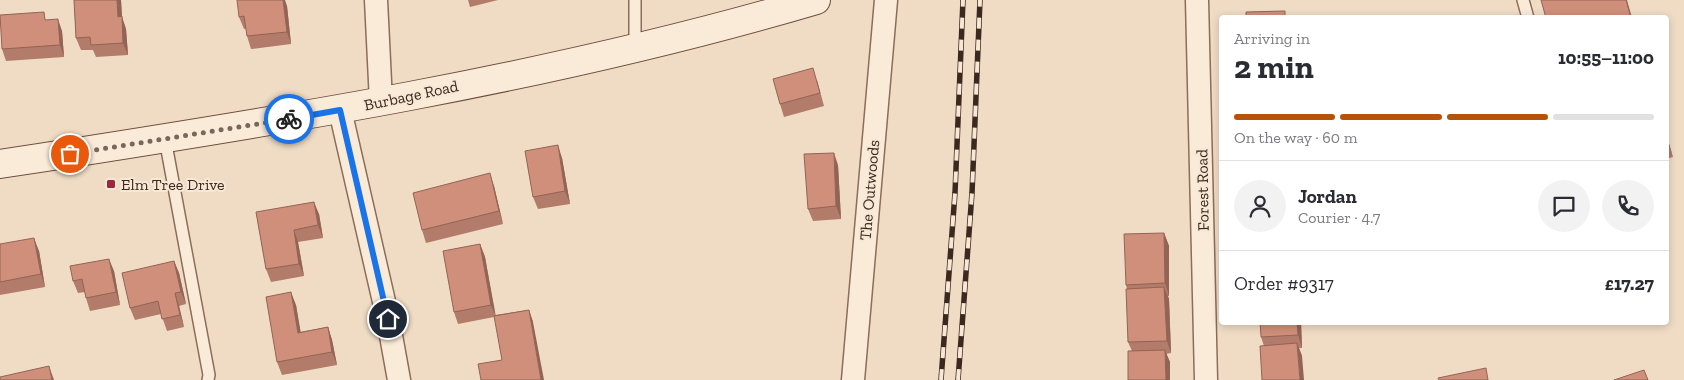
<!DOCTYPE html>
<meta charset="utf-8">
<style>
body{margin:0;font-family:"Zilla Slab",serif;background:#f2f2f3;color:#2b2b33;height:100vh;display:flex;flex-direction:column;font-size:19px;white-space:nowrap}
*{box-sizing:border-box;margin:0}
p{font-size:16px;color:#7c7c81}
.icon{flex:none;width:28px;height:28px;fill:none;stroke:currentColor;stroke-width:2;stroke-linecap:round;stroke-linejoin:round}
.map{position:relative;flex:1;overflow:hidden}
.sheet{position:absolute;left:1219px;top:15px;width:450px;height:310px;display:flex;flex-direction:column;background:#fff;border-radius:5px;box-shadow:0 2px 8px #0003}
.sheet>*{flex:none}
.pin{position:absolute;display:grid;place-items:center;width:42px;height:42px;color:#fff;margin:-21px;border:2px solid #fff;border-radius:50%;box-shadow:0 1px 5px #0007}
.courier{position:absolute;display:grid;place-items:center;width:50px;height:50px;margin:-25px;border:4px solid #1a73e8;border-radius:50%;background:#fff;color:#222;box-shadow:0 1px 6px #0007}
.overview em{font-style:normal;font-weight:700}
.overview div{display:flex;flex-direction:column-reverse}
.overview{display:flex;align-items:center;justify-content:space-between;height:85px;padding:0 15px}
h1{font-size:32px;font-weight:700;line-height:38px}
.bar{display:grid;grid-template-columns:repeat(4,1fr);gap:8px 5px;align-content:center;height:60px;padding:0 15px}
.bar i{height:6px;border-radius:4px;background:#e1e1e2}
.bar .selected{background:#b45309}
.bar p{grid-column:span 4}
.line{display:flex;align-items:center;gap:12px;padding:0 15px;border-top:1px solid #e1e1e2}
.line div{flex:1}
.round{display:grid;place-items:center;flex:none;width:52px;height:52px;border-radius:26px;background:#f2f2f3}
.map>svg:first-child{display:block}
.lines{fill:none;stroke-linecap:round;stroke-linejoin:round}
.service-casing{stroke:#8c6c5a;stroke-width:14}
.minor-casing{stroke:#8c6c5a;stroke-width:25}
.secondary-casing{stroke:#6e4e3d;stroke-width:30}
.service{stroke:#faebd9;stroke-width:11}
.minor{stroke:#faebd9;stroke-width:22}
.secondary{stroke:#faebd9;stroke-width:28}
.rail-casing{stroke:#3c281f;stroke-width:5.5}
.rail{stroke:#f7e8d5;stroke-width:4;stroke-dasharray:11;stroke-linecap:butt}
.wall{fill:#b37b69}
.shaded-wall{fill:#926455}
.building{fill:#d08f7a;stroke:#926455}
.done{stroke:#7b6759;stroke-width:5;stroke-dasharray:0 9}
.route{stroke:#1a73e8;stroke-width:6}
.poi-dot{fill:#9e273c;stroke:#f7e8d5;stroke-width:2}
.labels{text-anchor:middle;stroke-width:4;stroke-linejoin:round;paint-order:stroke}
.street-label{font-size:16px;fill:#3c281f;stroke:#f7e8d5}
.poi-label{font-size:16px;fill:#3c281f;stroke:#f7e8d5;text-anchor:start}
</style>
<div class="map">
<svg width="1684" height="380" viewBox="0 0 1684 380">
<rect width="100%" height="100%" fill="#f0dcc5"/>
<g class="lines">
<g class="service-casing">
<g id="service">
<polyline points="1523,0 1528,18"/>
<polyline points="635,48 635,0"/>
<polyline points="165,139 209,375 208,380"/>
</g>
</g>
<g class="minor-casing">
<g id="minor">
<polyline points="376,0 381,102"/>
<polyline points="1197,0 1206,380"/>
<polyline points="340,110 388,319 399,380"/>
<polyline points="853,380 886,0"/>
</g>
</g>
<g class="secondary-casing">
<path id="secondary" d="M 0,164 C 274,122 549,79 816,0"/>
</g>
<use href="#service" class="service"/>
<use href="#minor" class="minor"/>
<use href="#secondary" class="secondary"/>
<g class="rail-casing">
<g id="rail">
<polyline points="941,380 955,193 963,0"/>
<polyline points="958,380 972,193 980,0"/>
</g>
</g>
<use href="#rail" class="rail"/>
</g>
<g class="wall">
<polygon points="74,0 121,0 122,17 126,29 128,55 96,57 93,50 81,50 76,38"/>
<polygon points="468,0 498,0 470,7"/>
<polygon points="287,6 291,44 251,49 247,36 246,29 244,29 239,17"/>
<polygon points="47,20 62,31 64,57 6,61 2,49"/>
<polygon points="817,80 824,106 784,117 780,104"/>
<polygon points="1666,134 1673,157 1666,159"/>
<polygon points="562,158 570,204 538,209 533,197"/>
<polygon points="838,165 841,219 813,221 808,209"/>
<polygon points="494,186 503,224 426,243 422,230"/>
<polygon points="256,212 319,214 323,238 298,242 304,276 271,282 266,269"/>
<polygon points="1164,233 1169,246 1169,296 1168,296 1169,299 1171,353 1166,354 1170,362 1170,380 1128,380 1132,351 1128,342 1127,289 1126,285"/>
<polygon points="0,244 39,251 45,287 0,295"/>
<polygon points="480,244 485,257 495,315 529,310 533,322 494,317 458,324 454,312"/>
<polygon points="174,261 179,273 186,304 179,306 184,327 167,331 161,314 135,320 130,308"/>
<polygon points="114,271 120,305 90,311 86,298 85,292 78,293 73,281"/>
<polygon points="296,305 300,332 328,327 332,340 337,365 282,375 277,362"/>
<polygon points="1301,322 1302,348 1299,348 1302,356 1264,346 1261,337"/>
</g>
<g class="shaded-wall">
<polygon points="117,0 121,0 122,17 126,29 128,55 123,43 118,17"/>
<polygon points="283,0 285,0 287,6 291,44 287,32"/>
<polygon points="1626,0 1627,0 1632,18 1631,18"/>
<polygon points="58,19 62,31 64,57 60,45"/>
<polygon points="1666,134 1673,157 1666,138"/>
<polygon points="558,145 562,158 570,204 565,191"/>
<polygon points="834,153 838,165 841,219 836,206"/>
<polygon points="490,173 494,186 503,224 499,211"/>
<polygon points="314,202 319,214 323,238 318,225"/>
<polygon points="294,230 298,242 304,276 299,264"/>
<polygon points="1164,233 1169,246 1169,296 1165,283"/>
<polygon points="34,238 39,251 45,287 41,274"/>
<polygon points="480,244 485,257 496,317 491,305"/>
<polygon points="109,259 114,271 120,305 116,292"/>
<polygon points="174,261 179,273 186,304 181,292"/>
<polygon points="1164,287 1169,299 1171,353 1167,341"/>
<polygon points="291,292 296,305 303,345 298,333"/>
<polygon points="175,293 179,306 184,327 180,315"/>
<polygon points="529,310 533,322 544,380 541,380"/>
<polygon points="1297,322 1301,322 1302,348 1298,335"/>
<polygon points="328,327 332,340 337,365 332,352"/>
<polygon points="1297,343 1302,356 1304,380 1300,380"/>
<polygon points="1165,350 1170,362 1170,380 1166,380"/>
<polygon points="49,366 54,380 52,380"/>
</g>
<g class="building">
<polygon points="74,0 117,0 118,17 122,16 123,43 91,45 90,37 76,38"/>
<polygon points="237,0 283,0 287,32 247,36 244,16 239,17"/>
<polygon points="1541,0 1626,0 1631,18 1546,18"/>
<polygon points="1285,11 1285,18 1246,18 1246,12"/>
<polygon points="44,12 45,20 58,19 60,45 2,49 0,15"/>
<polygon points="813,68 820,93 780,104 773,79"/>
<polygon points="558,145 565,191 533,197 525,151"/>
<polygon points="834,153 836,206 808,209 804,154"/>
<polygon points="490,173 499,211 422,230 413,193"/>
<polygon points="314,202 318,225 294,230 299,264 266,269 256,212"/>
<polygon points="1164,233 1165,283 1126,285 1124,234"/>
<polygon points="34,238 41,274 0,282 0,244"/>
<polygon points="480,244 491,305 454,312 443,251"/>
<polygon points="109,259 116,292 86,298 82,279 73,281 70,266"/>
<polygon points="174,261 181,292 175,293 180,315 162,319 158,301 130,308 122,273"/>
<polygon points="1164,287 1167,341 1128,342 1126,289"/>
<polygon points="291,292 298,333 328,327 332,352 277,362 266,297"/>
<polygon points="529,310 541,380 481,380 478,364 502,360 494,316"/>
<polygon points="1260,322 1297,322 1298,335 1261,337"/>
<polygon points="1297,343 1300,380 1262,380 1260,346"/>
<polygon points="1165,350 1166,380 1128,380 1128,351"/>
<polygon points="49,366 52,380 0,380 0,377"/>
<polygon points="1486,368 1488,380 1439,380 1438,378"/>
<polygon points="1644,370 1648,380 1614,380"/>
</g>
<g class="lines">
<polyline class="done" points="70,154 289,119"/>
<polyline class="route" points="289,119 340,110 388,319"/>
</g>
<rect class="poi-dot" x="106" y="179" width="10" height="10" rx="2.5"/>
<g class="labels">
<g class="street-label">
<text transform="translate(411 95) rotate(-12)" y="6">Burbage Road</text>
<text transform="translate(869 190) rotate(-85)" y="6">The Outwoods</text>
<text transform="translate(1202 190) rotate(-91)" y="6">Forest Road</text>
</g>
<g class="poi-label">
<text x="121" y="190">Elm Tree Drive</text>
</g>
</g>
</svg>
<div class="pin" style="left:70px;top:154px;background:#ea580c"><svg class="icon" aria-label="bag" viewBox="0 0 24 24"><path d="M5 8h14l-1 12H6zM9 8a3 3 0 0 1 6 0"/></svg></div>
<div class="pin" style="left:388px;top:319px;background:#1f2937"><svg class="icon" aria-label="home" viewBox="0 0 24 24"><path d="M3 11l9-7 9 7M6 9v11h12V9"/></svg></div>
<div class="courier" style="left:289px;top:119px"><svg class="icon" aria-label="bike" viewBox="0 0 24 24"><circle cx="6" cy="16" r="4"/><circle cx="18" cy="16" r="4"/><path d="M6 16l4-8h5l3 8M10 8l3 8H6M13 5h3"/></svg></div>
<section class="sheet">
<div class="overview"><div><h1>2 min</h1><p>Arriving in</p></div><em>10:55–11:00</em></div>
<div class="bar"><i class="selected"></i><i class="selected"></i><i class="selected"></i><i></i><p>On the way · 60 m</p></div>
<div class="line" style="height:90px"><a class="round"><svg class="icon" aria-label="person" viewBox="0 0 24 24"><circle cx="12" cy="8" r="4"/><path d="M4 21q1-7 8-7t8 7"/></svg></a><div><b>Jordan</b><p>Courier · 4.7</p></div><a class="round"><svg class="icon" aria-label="chat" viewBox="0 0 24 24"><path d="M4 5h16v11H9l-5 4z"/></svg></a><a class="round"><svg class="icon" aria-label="phone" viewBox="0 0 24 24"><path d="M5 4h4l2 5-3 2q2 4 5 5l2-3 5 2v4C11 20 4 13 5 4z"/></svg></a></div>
<div class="line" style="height:65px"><div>Order #9317</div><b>£17.27</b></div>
</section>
</div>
